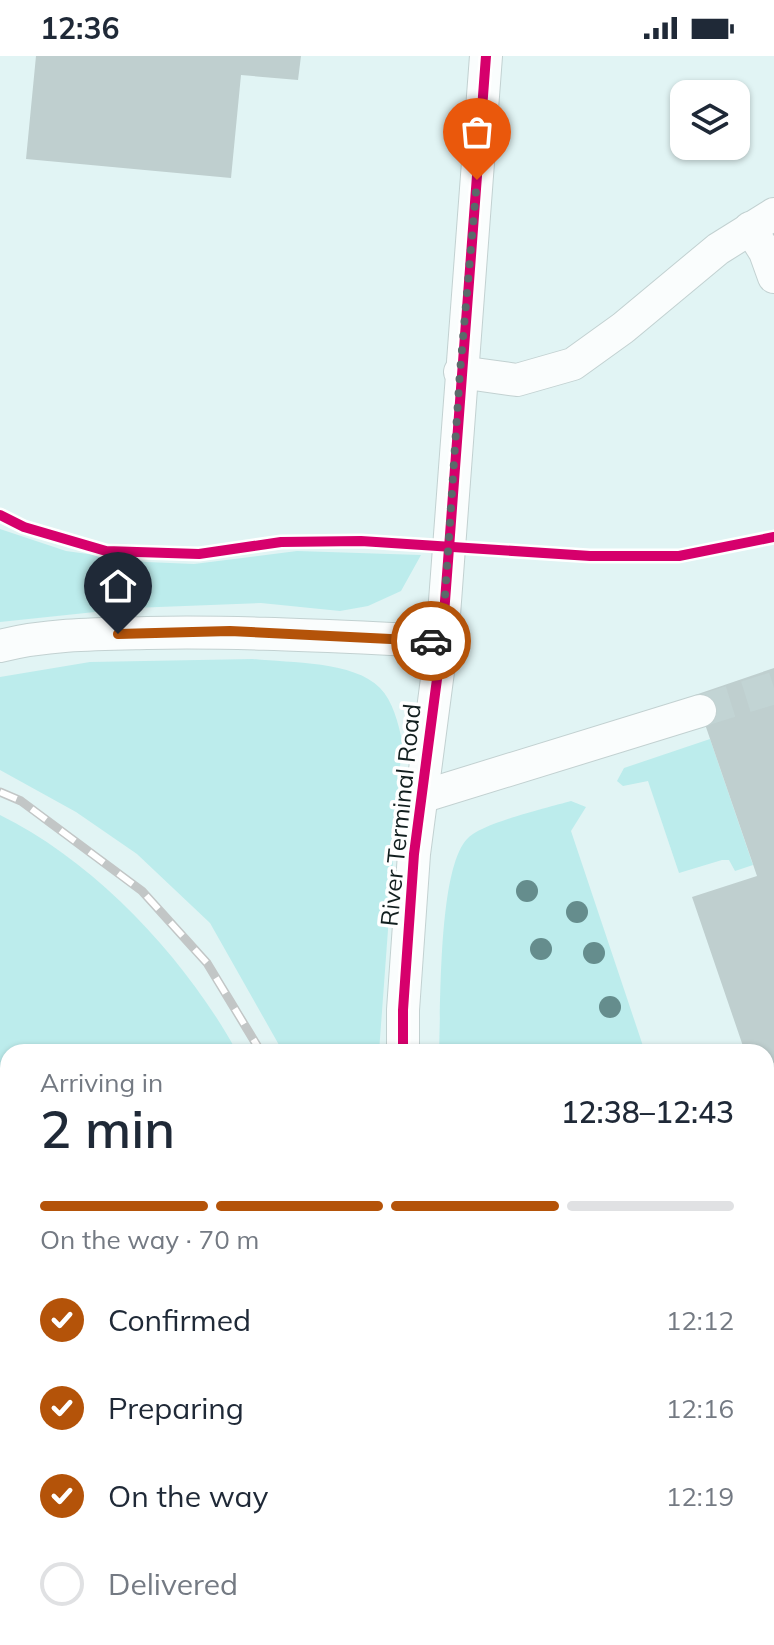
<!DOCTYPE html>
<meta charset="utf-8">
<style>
body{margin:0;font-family:Mulish,sans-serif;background:#f6f6f7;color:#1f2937;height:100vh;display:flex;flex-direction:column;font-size:30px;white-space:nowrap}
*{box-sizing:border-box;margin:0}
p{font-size:26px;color:#747a83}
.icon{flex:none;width:44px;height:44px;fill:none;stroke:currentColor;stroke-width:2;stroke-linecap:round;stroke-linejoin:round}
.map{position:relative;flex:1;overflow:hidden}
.panel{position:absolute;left:0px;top:988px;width:774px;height:602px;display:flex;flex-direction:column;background:#fff;border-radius:24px 24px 0 0;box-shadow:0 2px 6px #0004}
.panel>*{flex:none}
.fabs{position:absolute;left:670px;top:24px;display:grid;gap:16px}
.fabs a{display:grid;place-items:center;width:80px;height:80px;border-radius:16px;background:#fff;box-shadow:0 2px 6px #0004;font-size:40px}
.pin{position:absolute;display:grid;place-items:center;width:68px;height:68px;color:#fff;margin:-82px -34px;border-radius:50% 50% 50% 0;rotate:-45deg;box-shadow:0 0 8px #0007}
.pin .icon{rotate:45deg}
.courier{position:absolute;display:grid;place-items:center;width:80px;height:80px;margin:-40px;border:6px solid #b45309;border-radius:50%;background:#fff;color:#222;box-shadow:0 2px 10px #0007}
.overview em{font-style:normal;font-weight:600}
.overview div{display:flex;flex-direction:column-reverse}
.overview{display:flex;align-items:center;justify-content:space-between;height:136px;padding:0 40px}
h1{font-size:52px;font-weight:600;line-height:60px}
.bar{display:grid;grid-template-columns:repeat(4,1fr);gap:12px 8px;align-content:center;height:96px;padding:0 40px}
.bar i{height:10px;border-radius:6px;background:#e0e1e3}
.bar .selected{background:#b45309}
.bar p{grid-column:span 4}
ol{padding:0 40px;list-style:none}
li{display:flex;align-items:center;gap:24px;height:88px}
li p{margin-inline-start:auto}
li .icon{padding:8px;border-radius:50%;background:#b45309;color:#fff;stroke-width:4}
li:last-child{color:#747a83}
li i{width:44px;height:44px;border:4px solid #e0e1e3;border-radius:50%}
.status{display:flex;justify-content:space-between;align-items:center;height:56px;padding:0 40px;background:#fff;direction:ltr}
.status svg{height:22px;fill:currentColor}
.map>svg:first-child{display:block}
.green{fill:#bcecec}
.building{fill:#bfcfcf}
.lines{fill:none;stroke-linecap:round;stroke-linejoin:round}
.minor-tunnel{stroke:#c2d4d4;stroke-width:32;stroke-dasharray:32 16;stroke-linecap:butt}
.minor-casing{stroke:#c2d1d1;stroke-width:34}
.minor{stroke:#fafdfd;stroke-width:32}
.rail-casing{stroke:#c2c6c6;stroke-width:9}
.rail{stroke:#fff;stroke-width:6;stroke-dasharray:18;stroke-linecap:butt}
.cycleway-casing{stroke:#fff;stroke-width:15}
.cycleway{stroke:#d6006c;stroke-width:10}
.tree{fill:#658d8d}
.done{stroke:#5a6a6a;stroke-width:8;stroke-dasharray:0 14.4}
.route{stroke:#b45309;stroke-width:10}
.labels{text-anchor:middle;stroke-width:7;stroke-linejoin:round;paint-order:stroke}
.street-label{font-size:24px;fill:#121f1f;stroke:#fff}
</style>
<div class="status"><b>12:36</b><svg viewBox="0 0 49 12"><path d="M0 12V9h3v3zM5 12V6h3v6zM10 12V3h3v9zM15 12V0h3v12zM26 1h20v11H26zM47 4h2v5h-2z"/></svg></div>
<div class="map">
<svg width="774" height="1589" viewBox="0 0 774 1589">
<rect width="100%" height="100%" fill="#e1f4f4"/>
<g class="green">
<polygon points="0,473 66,495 146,506 194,508 297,495 421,499 401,535 368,550 340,555 261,547 133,552 0,566"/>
<path d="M 253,603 C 289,607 354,605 380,632 C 393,645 398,667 402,684 L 379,996 L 283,996 L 210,867 L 137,798 L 76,756 L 0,714 L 0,621 L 90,606 Z"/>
<polygon points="710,683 753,809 735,815 729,804 722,804 679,817 648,725 623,730 617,725 624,712"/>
<path d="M 571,745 L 586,751 L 571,775 L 645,996 L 439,996 C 441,950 438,814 467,783 C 481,767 547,752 571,745 Z"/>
<path d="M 0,759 C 96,806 186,903 237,996 L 8,996 L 8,1582 L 299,1582 L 299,1589 L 0,1589 Z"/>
<polygon points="774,1140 774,1305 766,1308 766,1143"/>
<polygon points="774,1350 774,1589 655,1589 641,1582 766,1582 766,1353"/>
<polygon points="332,1582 452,1582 455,1589 333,1589"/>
</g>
<g class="building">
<polygon points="36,0 301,0 298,24 241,19 231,122 26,103"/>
<polygon points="774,612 774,1007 766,1010 766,996 745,996 692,841 757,820 695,639"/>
</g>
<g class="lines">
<polyline class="minor-tunnel" points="700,655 774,632"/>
<g class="minor-casing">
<g id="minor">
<polyline points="750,172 765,196 774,221"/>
<polyline points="460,316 517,324 573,308 623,272 718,193 774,158"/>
<path d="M 0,590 C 47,578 98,578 147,577 C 245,575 343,581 442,585"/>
<polyline points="421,741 700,655"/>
<polyline points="403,996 403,954 414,798 442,585 486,0"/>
<polyline points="766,1107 774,1104"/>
<polyline points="766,1338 774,1335"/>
<polyline points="563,1582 566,1589"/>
</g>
</g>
<use href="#minor" class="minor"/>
<g class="rail-casing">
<g id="rail">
<polyline points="0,736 21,745 142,835 207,907 261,996"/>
<polyline points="471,1582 473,1589"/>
<polyline points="611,1582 621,1589"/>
<polyline points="317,1589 317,1582"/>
</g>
</g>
<use href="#rail" class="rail"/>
<g class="cycleway-casing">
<g id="cycleway">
<polyline points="0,459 24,471 106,495 199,498 281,486 361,485 590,500 679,500 774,481"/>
<polyline points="403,996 403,954 414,798 442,585 486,0"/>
</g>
</g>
<use href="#cycleway" class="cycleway"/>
</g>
<g class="tree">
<circle cx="527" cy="835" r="11"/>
<circle cx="577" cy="856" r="11"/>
<circle cx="541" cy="893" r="11"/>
<circle cx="594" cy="897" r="11"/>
<circle cx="610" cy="951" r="11"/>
</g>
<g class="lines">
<polyline class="done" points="431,585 442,585 460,316 477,124"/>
<polyline class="route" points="118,578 230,575 431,585"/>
</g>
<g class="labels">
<g class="street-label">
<text transform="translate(401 759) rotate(-84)" y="8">River Terminal Road</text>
</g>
</g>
</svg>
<div class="fabs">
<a><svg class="icon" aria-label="layers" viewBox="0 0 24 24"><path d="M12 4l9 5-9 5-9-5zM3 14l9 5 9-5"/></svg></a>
</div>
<div class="pin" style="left:477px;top:124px;background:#ea580c"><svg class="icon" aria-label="bag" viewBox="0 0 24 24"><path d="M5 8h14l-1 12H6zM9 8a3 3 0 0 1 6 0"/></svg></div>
<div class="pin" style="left:118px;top:578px;background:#1f2937"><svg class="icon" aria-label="home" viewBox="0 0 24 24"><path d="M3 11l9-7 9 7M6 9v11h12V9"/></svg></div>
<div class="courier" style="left:431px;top:585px"><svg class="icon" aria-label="car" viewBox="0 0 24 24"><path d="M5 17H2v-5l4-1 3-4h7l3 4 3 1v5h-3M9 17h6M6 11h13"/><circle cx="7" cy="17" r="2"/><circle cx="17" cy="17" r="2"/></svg></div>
<section class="panel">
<div class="overview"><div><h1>2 min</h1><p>Arriving in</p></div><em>12:38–12:43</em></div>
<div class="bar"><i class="selected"></i><i class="selected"></i><i class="selected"></i><i></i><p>On the way · 70 m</p></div>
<ol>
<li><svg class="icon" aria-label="check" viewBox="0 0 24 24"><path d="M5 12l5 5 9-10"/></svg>Confirmed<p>12:12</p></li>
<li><svg class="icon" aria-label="check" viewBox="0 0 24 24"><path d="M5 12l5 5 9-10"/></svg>Preparing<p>12:16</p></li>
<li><svg class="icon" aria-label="check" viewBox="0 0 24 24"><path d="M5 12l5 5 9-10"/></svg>On the way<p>12:19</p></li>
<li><i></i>Delivered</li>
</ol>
</section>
</div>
